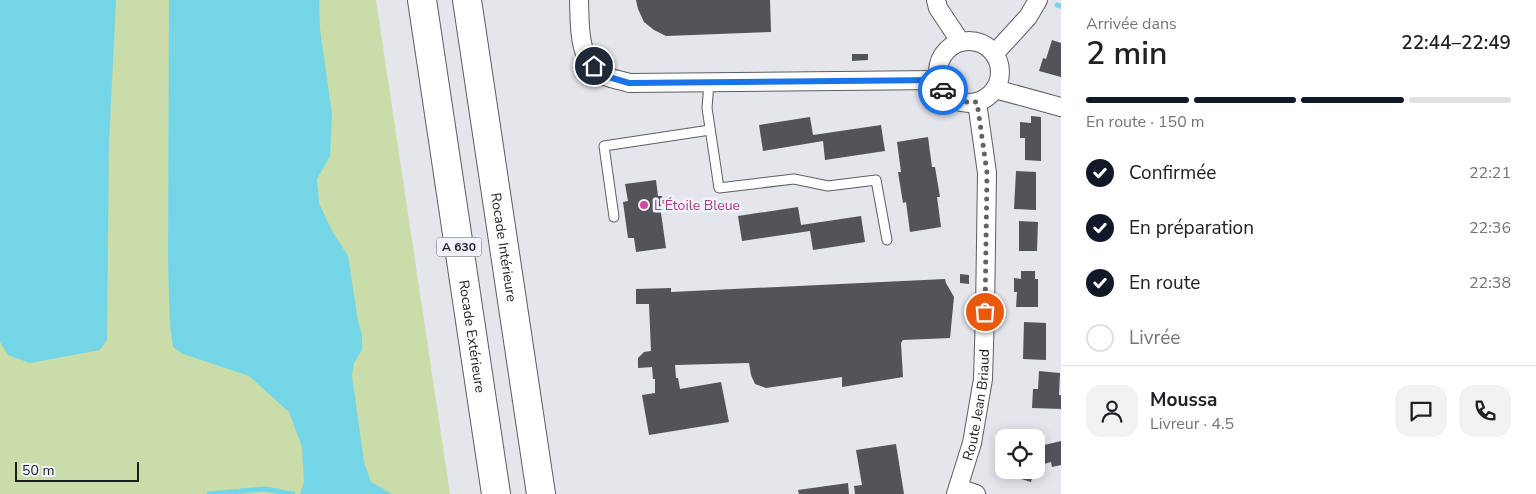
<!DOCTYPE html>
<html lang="fr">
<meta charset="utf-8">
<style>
body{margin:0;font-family:"Nunito Sans",sans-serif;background:#f2f2f2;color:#202124;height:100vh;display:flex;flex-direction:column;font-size:19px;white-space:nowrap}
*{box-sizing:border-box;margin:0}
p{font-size:16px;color:#757577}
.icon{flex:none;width:28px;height:28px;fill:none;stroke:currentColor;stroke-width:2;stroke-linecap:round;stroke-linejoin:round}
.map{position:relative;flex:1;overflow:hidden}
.side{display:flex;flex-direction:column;background:#fff;width:475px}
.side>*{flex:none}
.tools{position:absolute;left:995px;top:429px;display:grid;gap:10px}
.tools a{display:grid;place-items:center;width:50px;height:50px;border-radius:10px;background:#fff;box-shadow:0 2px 12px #0003;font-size:25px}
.scale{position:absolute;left:15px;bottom:12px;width:124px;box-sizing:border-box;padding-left:5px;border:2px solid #1c1d1f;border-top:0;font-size:14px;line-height:18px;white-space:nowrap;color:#1c1d1f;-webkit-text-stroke:4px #f1f3fa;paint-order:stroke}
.pin{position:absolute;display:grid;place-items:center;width:42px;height:42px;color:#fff;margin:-21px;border:2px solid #fff;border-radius:50%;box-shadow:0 1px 5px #0007}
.courier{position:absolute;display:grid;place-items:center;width:50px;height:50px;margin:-25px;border:4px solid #1a73e8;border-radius:50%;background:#fff;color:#222;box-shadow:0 1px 6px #0007}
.head em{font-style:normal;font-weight:600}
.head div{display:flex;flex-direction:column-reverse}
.head{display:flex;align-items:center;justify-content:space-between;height:85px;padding:0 25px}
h1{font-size:32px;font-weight:600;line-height:38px}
.bar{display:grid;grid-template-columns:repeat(4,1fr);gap:8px 5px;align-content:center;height:60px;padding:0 25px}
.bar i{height:6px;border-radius:4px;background:#e0e0e0}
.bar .selected{background:#111827}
.bar p{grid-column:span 4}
.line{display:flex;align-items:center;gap:12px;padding:0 25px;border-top:1px solid #e0e0e0}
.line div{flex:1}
.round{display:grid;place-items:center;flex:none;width:52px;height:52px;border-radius:15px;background:#f2f2f2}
ol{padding:0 25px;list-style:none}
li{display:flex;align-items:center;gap:15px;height:55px}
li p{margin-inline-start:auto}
li .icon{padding:5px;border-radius:50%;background:#111827;color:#fff;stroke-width:4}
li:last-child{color:#757577}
li i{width:28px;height:28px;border:2px solid #e0e0e0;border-radius:50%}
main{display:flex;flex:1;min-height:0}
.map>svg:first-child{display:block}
.green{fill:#cadca8}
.water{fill:#74d5e6}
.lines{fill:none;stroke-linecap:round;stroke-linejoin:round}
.stream{stroke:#74d5e6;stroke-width:5}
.building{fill:#535359}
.service-casing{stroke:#5c5e63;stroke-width:11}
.minor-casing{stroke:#5c5e63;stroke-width:20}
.motorway-casing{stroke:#5c5e63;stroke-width:30}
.service{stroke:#fff;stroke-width:9}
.minor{stroke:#fff;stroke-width:18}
.motorway{stroke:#fff;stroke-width:28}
.done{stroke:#626367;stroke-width:5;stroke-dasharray:0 9}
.route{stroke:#1a73e8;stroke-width:6}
.hotel-dot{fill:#d1479c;stroke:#f1f3fa;stroke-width:2}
.labels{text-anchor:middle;stroke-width:5;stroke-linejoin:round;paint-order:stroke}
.shield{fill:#f1f3fa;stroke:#5c5d61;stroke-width:1}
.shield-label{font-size:12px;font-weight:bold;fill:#1c1d1f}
.hotel-label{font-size:14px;fill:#b23c85;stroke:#f1f3fa;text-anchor:start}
.street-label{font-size:14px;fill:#1c1d1f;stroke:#f1f3fa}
</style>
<main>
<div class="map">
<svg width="1061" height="494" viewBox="0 0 1061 494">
<rect width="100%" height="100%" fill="#e4e6ec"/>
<polygon class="green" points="0,0 376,0 450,494 0,494"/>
<g class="water">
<polygon points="0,0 116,0 109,143 107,340 100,350 30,363 8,355 0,342"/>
<polygon points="169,0 319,0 320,29 332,114 330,156 317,179 319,203 332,231 348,256 358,321 362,335 362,350 354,363 352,376 364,462 371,482 392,494 300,494 304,482 302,447 289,412 249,376 183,354 173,347 170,326 168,261"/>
</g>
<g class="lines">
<g class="stream">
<polyline points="1057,5 1061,6"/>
<polyline points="209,494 265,489 293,494"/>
</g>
</g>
<g class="building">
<polygon points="636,0 770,0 771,32 666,36 654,30 644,22 638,9"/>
<polygon points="1052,40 1061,43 1061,77 1039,71 1043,58 1046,59"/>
<polygon points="852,54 868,54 868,60 852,61"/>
<polygon points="1031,116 1041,117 1041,161 1025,160 1025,138 1020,138 1020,122 1031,123"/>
<polygon points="810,117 813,135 881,125 885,151 825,160 823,141 763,151 759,125"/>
<polygon points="928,137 932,167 935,167 940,197 937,197 941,227 910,232 906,202 903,203 898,172 901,172 897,142"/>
<polygon points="1016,171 1036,172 1036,210 1014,209"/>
<polygon points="656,180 658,196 662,196 664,205 660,206 666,248 636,252 634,238 628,238 623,202 628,201 625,184"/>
<polygon points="798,207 801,225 861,216 865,242 813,250 810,231 742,241 738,216"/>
<polygon points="1019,221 1038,222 1037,251 1019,251"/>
<polygon points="1021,271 1035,271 1035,279 1038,279 1038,307 1016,307 1017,292 1014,292 1014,278 1021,279"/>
<polygon points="960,274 969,275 969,284 960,283"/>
<polygon points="945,279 946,283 954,297 950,338 903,340 901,343 903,377 842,387 842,377 766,388 755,384 751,375 749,363 675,365 676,378 678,378 680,389 721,382 729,422 649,435 642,395 655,393 655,379 653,379 652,367 638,368 638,358 644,352 651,351 649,304 636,304 636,289 671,288 671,292"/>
<polygon points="1024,322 1046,323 1046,360 1023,359"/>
<polygon points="1039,371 1060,373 1059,395 1061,395 1061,409 1032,408 1033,389 1038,389"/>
<polygon points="1061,441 1061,465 1052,467 1051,462 1036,466 1036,447"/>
<polygon points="896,444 904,494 855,494 854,486 862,485 856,450"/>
<polygon points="1001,455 1004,456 1004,470 1034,470 1031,482 997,472"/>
<polygon points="848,483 849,494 799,494 798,490"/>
</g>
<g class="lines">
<g class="service-casing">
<g id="service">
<polyline points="709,83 707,108 719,188 794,179 828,186 876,180 887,240"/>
<polyline points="614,217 604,146 710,130"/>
</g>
</g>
<g class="minor-casing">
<g id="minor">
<path d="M 579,0 C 580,25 577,60 603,75 C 610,79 621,80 629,83 L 938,80"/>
<polyline points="936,0 938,8 960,41"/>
<circle cx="969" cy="72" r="31"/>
<polyline points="995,53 1028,17 1038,0"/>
<polyline points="995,89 1061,107"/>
<polyline points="958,488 976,494"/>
<path id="s1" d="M 956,494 L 972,443 L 983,379 L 985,312 L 987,173 L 977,102"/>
</g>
</g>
<g class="motorway-casing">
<g id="motorway">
<path id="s2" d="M 422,0 L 496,494"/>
<path id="s3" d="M 467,0 L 541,494"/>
</g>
</g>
<use href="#service" class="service"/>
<use href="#minor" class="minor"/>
<use href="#motorway" class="motorway"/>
</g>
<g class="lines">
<path class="done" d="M 943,90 C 953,100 962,103 977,102 L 987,173 L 985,312"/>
<polyline class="route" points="594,66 602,75 629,83 938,80 943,90"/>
</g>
<circle class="hotel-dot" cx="644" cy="205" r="5"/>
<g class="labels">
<rect class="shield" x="436.5" y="237.5" width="45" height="19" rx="4"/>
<g class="shield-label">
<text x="459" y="251">A 630</text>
</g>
<g class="hotel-label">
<text x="654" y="210">L'Étoile Bleue</text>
</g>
<g class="street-label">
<text dy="5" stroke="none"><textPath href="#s3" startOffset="250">Rocade Intérieure</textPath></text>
<text dy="5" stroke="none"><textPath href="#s2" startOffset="340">Rocade Extérieure</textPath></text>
<text dy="5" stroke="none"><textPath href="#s1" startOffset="92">Route Jean Briaud</textPath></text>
</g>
</g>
</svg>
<div class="tools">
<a><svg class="icon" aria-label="locate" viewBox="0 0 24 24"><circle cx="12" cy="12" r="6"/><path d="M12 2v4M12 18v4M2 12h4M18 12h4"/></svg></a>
</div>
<div class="scale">50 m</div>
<div class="pin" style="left:985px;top:312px;background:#ea580c"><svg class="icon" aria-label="bag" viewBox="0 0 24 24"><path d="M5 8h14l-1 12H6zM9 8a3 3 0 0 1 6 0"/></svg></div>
<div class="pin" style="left:594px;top:66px;background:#1f2937"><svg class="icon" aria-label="home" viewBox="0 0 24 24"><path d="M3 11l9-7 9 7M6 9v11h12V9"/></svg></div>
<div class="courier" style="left:943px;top:90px"><svg class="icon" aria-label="car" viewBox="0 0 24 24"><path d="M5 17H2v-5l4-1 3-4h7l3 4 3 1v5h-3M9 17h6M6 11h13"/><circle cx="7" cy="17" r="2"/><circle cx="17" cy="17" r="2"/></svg></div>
</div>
<section class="side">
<div class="head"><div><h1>2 min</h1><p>Arrivée dans</p></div><em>22:44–22:49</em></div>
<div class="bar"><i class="selected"></i><i class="selected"></i><i class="selected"></i><i></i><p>En route · 150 m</p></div>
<ol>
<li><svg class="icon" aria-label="check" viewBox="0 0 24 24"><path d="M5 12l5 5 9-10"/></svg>Confirmée<p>22:21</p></li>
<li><svg class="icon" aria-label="check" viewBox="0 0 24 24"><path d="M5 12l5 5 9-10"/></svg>En préparation<p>22:36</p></li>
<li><svg class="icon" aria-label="check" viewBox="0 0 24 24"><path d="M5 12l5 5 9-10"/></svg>En route<p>22:38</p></li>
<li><i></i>Livrée</li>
</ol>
<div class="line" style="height:90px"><a class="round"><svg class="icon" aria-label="person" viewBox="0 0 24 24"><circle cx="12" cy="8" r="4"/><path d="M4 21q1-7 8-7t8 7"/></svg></a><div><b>Moussa</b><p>Livreur · 4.5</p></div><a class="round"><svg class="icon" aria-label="chat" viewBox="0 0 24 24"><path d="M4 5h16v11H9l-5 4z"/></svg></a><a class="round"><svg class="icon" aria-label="phone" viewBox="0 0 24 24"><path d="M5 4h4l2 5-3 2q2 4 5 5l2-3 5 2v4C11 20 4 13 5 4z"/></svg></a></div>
</section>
</main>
